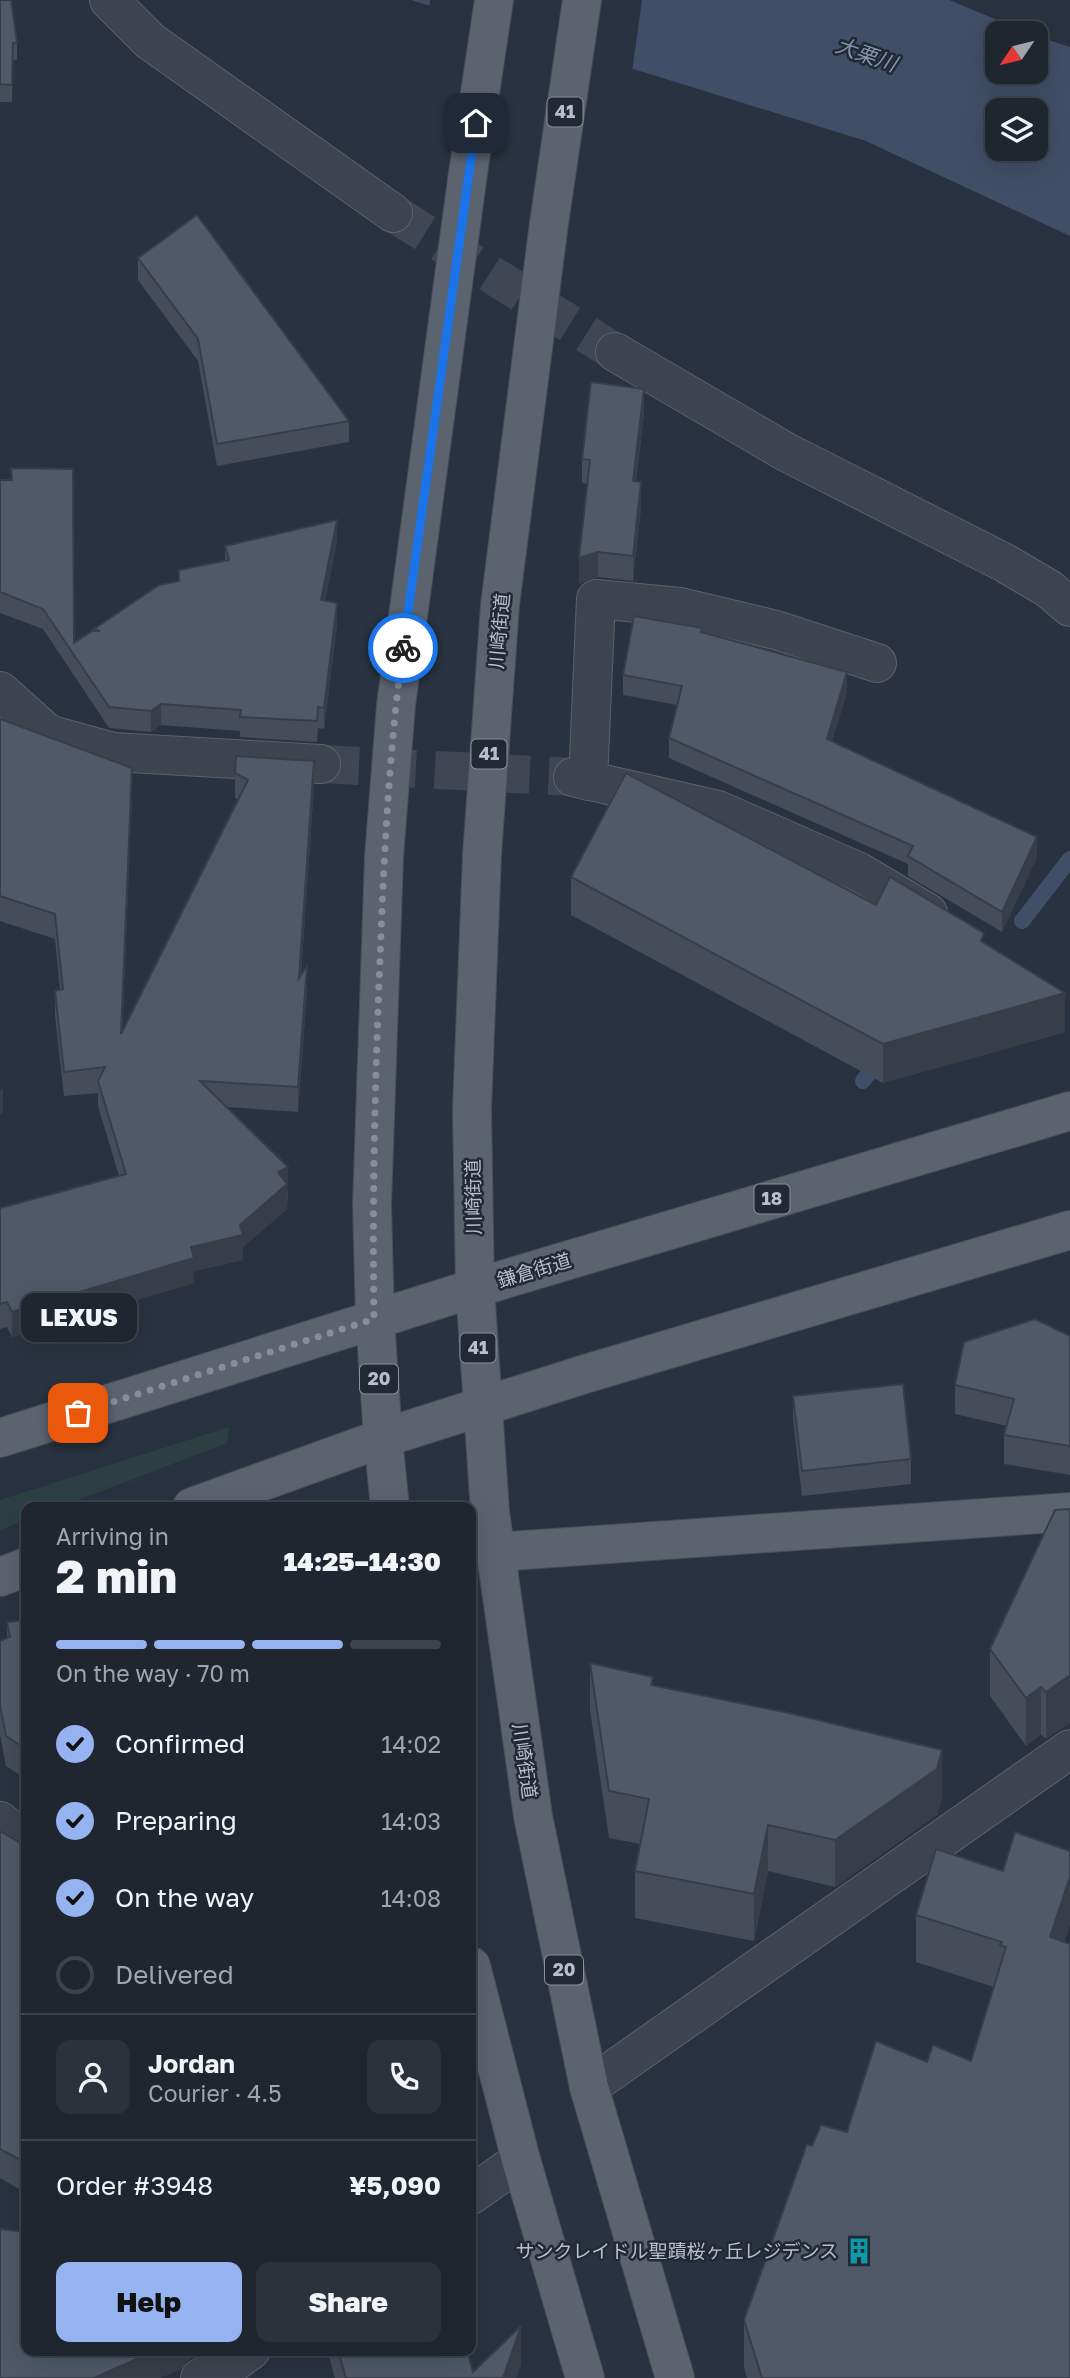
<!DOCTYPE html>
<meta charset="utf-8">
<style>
body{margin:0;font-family:"Golos Text","Noto Sans JP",sans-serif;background:#2c323c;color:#f1f3f6;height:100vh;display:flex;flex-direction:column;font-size:26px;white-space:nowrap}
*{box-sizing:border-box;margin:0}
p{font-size:23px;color:#a1a5ab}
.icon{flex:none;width:38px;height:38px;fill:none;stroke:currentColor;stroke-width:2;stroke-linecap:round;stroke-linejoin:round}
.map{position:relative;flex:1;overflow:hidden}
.panel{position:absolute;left:21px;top:1502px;width:455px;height:854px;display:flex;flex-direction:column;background:#1f2630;border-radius:14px;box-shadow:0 7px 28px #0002,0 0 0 2px #3c434c}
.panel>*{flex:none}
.needle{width:46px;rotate:235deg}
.tools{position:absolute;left:985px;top:21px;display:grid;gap:14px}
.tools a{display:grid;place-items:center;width:63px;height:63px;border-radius:14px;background:#1f2630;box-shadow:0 7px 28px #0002,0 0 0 2px #3c434c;font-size:35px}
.pin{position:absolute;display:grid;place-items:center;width:60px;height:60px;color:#fff;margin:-30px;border-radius:14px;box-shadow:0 4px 10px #0006}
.courier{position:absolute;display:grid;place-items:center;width:70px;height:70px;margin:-35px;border:5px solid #1a73e8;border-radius:50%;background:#fff;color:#222;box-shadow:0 2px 9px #0007}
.bubble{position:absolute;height:49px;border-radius:14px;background:#1f2630;box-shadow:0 7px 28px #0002,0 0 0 2px #3c434c;font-size:23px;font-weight:800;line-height:49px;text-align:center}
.overview em{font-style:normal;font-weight:800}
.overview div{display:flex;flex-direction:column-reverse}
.overview{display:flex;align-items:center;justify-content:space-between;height:119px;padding:0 35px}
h1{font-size:46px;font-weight:800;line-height:52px}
.bar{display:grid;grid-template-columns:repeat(4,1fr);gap:10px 7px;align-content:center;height:84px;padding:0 35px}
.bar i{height:9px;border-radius:5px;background:#3c434c}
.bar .on{background:#95b2f1}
.bar p{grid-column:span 4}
.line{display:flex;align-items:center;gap:18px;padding:0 35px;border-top:2px solid #3c434c}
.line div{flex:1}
.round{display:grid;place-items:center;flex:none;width:74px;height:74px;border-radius:14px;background:#2c323c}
ol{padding:0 35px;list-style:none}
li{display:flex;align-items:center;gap:21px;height:77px}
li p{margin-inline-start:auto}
li .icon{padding:7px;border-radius:50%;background:#95b2f1;color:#111;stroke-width:4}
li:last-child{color:#a1a5ab}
li i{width:38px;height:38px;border:4px solid #3c434c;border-radius:50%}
.primary-button{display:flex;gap:14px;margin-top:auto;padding:14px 35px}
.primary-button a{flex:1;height:80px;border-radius:14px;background:#95b2f1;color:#111;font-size:28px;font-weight:800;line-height:80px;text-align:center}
.primary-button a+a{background:#2c323c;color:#f1f3f6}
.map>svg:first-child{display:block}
.green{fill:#2c4042}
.water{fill:#404f67;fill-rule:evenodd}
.pier{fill:#293240}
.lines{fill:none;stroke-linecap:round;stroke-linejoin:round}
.stream{stroke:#404f67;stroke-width:16}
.minor-tunnel{stroke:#3f4755;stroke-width:38;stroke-dasharray:38 19;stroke-linecap:butt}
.minor-casing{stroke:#5a626d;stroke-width:40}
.major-casing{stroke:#464d59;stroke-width:40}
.minor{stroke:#3d4450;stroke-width:38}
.major{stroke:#5b636f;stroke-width:38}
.wall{fill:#444d59}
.shaded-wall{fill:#373e49}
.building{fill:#4f5968;stroke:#373e49;stroke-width:2}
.done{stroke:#878e9a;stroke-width:7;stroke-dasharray:0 12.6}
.route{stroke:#1a73e8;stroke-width:9}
.labels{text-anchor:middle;stroke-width:5;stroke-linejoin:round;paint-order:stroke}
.shield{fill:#212935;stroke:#8b929d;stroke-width:2}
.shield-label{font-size:18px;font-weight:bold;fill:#b9bfca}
.street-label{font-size:19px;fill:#b9bfca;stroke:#212935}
.poi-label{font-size:19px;fill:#b9bfca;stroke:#212935;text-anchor:end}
.water-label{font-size:21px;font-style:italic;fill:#8495af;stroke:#212935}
</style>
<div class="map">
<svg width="1070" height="2378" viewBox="0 0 1070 2378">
<rect width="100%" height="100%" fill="#293240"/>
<polygon class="green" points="229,1427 227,1443 60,1507 26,1507 26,1520 0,1530 0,1500"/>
<path class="water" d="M 411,0 L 949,0 L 1029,33 L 998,33 L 998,72 L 1036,72 L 1036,36 L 1070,47 L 1070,236 L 866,141 ZM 998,110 L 1036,110 L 1036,149 L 998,149 Z"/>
<polygon class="pier" points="430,0 642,0 632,72 429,9"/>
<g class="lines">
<g class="stream">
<polyline points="1022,921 1070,859"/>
<polyline points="863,1081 880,1058"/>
</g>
<g class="minor-tunnel">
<polyline points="393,213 615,352"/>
<polyline points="321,764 573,777"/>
</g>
<g class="minor-casing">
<g id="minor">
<polyline points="109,0 150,41 393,213"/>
<polyline points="615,352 786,452 1005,563 1049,589 1070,607"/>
<polyline points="0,691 48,734 113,752 321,764"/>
<polyline points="573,777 718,810 859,872 928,913"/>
<polyline points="588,781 596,599 680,607 776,630 877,663"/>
<polyline points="0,1821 26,1844"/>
<polyline points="589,2087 1070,1749"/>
<polyline points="471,2195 521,2160"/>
<polyline points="200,2378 236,2361 251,2350"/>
</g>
</g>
<g class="major-casing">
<g id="major">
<polyline points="582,0 549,223 500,605 482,855 472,1109 475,1288 490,1512 533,1816 589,2087 675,2378"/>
<polyline points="0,1438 475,1288 1070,1111"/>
<polyline points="192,1507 383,1438 585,1374 1070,1230"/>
<polyline points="390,1507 383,1438 375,1319 372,1205 384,857 396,705 468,173 494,0"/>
<polyline points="496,1552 1070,1512"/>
<polyline points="0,1577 26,1567"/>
<polyline points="471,1966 521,2160 585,2378"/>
</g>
</g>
<use href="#minor" class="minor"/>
<use href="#major" class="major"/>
</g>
<g class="wall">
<polygon points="0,0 17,42 17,60 13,60 12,102 0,102"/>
<polygon points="138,258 349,421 349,442 217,466 198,361 138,280"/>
<polygon points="644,414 636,481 641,507 633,581 598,577 579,583 587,484 582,483 582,459"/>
<polygon points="11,468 74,643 94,631 94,629 179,581 225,561 225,546 337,541 325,601 337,624 324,729 318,728 317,742 240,737 240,731 161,725 151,732 109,728 43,629 0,613 0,480 11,480"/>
<polygon points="702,632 847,692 832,741 1037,857 1002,932 908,876 908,864 669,758 669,738 677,705 623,695 623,675"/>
<polygon points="0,719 132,793 122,1032 238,800 235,798 235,773 314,786 301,975 307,991 298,1112 227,1107 288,1192 287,1209 243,1247 243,1260 194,1271 194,1283 12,1337 7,1327 0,1329 0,1208 119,1176 98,1106 98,1093 64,1096 55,1015 55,991 60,990 55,939 0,921"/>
<polygon points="571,877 984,943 1065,1032 883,1083 571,915"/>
<polygon points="1068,1336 1070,1336 1070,1475 1004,1464 1004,1435 1007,1426 955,1414 955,1385"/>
<polygon points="793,1396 911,1459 911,1484 802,1496 793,1420"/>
<polygon points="1055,1510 1046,1739 1041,1734 1026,1746 990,1696 990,1649"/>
<polygon points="26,1620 26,1779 6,1766 0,1735 0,1641 7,1638 7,1622"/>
<polygon points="590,1663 653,1685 942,1797 937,1815 835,1887 768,1871 754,1941 635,1918 635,1871 640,1844 609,1838 590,1710"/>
<polygon points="0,1831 26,1846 26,2193 0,2178"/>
<polygon points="1070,1851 1070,1924 1064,1942 1070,2378 747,2378 744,2367 744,2320 812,2146 847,2132 927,2062 971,2061 994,1987 916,1962 916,1915 1003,1871"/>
<polygon points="327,2350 467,2350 473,2372 521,2364 516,2378 335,2378"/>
</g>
<g class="shaded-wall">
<polygon points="644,389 644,414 633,506 633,481"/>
<polygon points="641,482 641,507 633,581 633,556"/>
<polygon points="337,520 337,541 321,621 321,600"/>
<polygon points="598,552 598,577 579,583 579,558"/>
<polygon points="337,603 337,624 324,729 324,708"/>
<polygon points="847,672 847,692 827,759 827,739"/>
<polygon points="161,704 161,725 151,732 151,711"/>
<polygon points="314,761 314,786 299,1003 299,978"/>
<polygon points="132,768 132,793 121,1059 121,1034"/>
<polygon points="1037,837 1037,857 1002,932 1002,912"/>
<polygon points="307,966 307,991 298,1112 298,1087"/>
<polygon points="1065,993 1065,1032 883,1083 883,1044"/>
<polygon points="3,1088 3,1113 0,1115 0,1090"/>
<polygon points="288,1167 287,1209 243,1247 243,1260 194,1271 194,1283 12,1337 12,1312 191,1247 240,1225 278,1172"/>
<polygon points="1070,1675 1070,1723 1046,1739 1046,1692"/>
<polygon points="1041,1687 1041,1734 1026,1746 1026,1698"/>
<polygon points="942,1750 942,1797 937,1815 835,1887 835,1840"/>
<polygon points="768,1825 768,1871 754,1941 754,1894"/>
<polygon points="1070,1877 1070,1924 1050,1984 1050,1937"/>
<polygon points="521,2326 521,2364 516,2378 503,2378"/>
<polygon points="157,2350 206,2350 191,2358 181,2369 161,2378 94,2378"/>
</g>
<g class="building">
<polygon points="0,0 11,0 17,42 13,43 12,85 0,84"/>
<polygon points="197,215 349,421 217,444 198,339 138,258"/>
<polygon points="591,382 644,389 633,481 641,482 633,556 598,552 579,558 590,460 582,459"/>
<polygon points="11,468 73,469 74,643 92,631 100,631 94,629 159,585 179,581 179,570 229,560 225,546 337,520 321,600 337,603 324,708 318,707 317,721 240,717 241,710 161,704 151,711 109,707 43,609 0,592 0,480 12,480"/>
<polygon points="634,616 702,628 701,632 847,672 827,739 1037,837 1002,912 908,856 913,846 669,738 682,686 623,675"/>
<polygon points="0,719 132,768 121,1034 248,780 235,773 236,756 314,761 299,978 307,966 298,1087 200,1081 288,1167 278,1172 287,1184 240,1225 243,1235 191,1247 194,1258 12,1312 7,1302 0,1304 0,1208 126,1174 98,1081 105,1067 64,1072 55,991 63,989 55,914 0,896"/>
<polygon points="626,773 876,905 890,877 984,933 981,941 1065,993 883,1044 571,877"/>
<polygon points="1035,1319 1070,1336 1070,1446 1004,1435 1014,1399 955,1385 964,1342"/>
<polygon points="903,1384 911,1459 802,1471 793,1396"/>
<polygon points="1070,1509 1070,1675 1046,1692 1041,1687 1026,1698 990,1649 1055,1510"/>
<polygon points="26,1620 26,1749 6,1736 0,1705 0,1641 10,1637 7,1622"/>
<polygon points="590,1663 653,1677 651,1685 789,1713 942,1750 937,1769 835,1840 768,1825 754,1894 635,1871 649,1799 609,1791"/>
<polygon points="0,1831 26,1846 26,2163 0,2149"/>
<polygon points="1015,1832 1070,1851 1070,1877 1050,1937 1070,1944 1070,2378 762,2378 744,2320 807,2144 812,2146 821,2125 847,2132 876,2041 927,2062 933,2045 971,2061 1006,1947 1000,1945 1002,1942 916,1915 936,1849 1003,1871"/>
<polygon points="0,2229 26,2232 26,2350 157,2350 94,2378 0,2378"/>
<polygon points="521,2326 503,2378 346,2378 338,2350 467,2350 473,2372"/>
</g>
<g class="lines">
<path class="done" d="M 78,1413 L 374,1319 C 372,1199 375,1080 380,959 C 384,855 389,751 403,648"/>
<polyline class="route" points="403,648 476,123"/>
</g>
<defs>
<g id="building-bare" transform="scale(2.1)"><path d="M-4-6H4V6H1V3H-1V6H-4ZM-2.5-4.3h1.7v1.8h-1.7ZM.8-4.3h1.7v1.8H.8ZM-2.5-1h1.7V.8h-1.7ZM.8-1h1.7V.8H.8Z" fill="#0f9aa8" stroke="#212935" stroke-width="2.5" paint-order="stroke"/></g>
</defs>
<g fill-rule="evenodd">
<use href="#building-bare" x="859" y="2251"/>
</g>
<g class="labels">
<g class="shield">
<rect x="547.5" y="97.5" width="35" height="29" rx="5"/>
<rect x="471.5" y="739.5" width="35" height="29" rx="5"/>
<rect x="754.5" y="1184.5" width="35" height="29" rx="5"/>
<rect x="460.5" y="1333.5" width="35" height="29" rx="5"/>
<rect x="360" y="1364.5" width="38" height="29" rx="5"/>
<rect x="545" y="1955.5" width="38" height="29" rx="5"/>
</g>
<g class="shield-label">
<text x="565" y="118">41</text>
<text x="489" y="760">41</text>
<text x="772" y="1205">18</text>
<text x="478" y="1354">41</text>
<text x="379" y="1385">20</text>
<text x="564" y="1976">20</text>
</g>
<g class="street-label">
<text transform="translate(499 631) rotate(-85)" y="7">川崎街道</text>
<text transform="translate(473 1197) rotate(-91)" y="7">川崎街道</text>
<text transform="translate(534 1270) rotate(-17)" y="7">鎌倉街道</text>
<text transform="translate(525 1761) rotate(82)" y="7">川崎街道</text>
</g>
<g class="poi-label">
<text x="838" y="2258">サンクレイドル聖蹟桜ヶ丘レジデンス</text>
</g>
<g class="water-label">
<text transform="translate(866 55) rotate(19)" y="7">大栗川</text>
</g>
</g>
</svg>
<div class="tools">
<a><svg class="needle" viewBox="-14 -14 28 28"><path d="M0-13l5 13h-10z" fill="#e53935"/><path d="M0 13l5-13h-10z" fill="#a1a5ab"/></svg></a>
<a><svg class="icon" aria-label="layers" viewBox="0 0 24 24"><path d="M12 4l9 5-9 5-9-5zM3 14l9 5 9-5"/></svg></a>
</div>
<div class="pin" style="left:78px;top:1413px;background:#ea580c"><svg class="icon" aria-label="bag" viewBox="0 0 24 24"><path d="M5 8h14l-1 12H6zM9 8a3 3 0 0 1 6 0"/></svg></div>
<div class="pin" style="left:476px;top:123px;background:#1f2937"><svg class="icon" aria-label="home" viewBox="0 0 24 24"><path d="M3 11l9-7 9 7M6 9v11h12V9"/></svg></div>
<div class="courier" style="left:403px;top:648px"><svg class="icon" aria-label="bike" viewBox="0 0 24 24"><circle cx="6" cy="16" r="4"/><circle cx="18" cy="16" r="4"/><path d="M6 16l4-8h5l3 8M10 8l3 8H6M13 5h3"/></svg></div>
<div class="bubble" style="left:21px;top:1293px;width:116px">LEXUS</div>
<section class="panel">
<div class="overview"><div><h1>2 min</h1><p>Arriving in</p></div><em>14:25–14:30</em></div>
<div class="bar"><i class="on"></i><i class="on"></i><i class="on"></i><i></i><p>On the way · 70 m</p></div>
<ol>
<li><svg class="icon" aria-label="check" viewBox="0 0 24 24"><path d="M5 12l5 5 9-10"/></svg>Confirmed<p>14:02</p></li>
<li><svg class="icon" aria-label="check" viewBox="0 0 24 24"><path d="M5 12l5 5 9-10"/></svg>Preparing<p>14:03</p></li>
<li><svg class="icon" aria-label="check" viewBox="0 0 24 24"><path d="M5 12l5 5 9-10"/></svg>On the way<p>14:08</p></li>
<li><i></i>Delivered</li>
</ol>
<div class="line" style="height:126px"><a class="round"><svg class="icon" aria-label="person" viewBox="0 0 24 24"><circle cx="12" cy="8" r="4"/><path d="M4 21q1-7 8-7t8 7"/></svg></a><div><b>Jordan</b><p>Courier · 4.5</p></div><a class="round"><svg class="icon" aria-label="phone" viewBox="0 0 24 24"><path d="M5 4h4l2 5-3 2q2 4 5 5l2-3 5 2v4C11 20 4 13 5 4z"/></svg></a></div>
<div class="line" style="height:91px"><div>Order #3948</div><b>¥5,090</b></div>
<div class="primary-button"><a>Help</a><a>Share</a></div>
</section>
</div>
